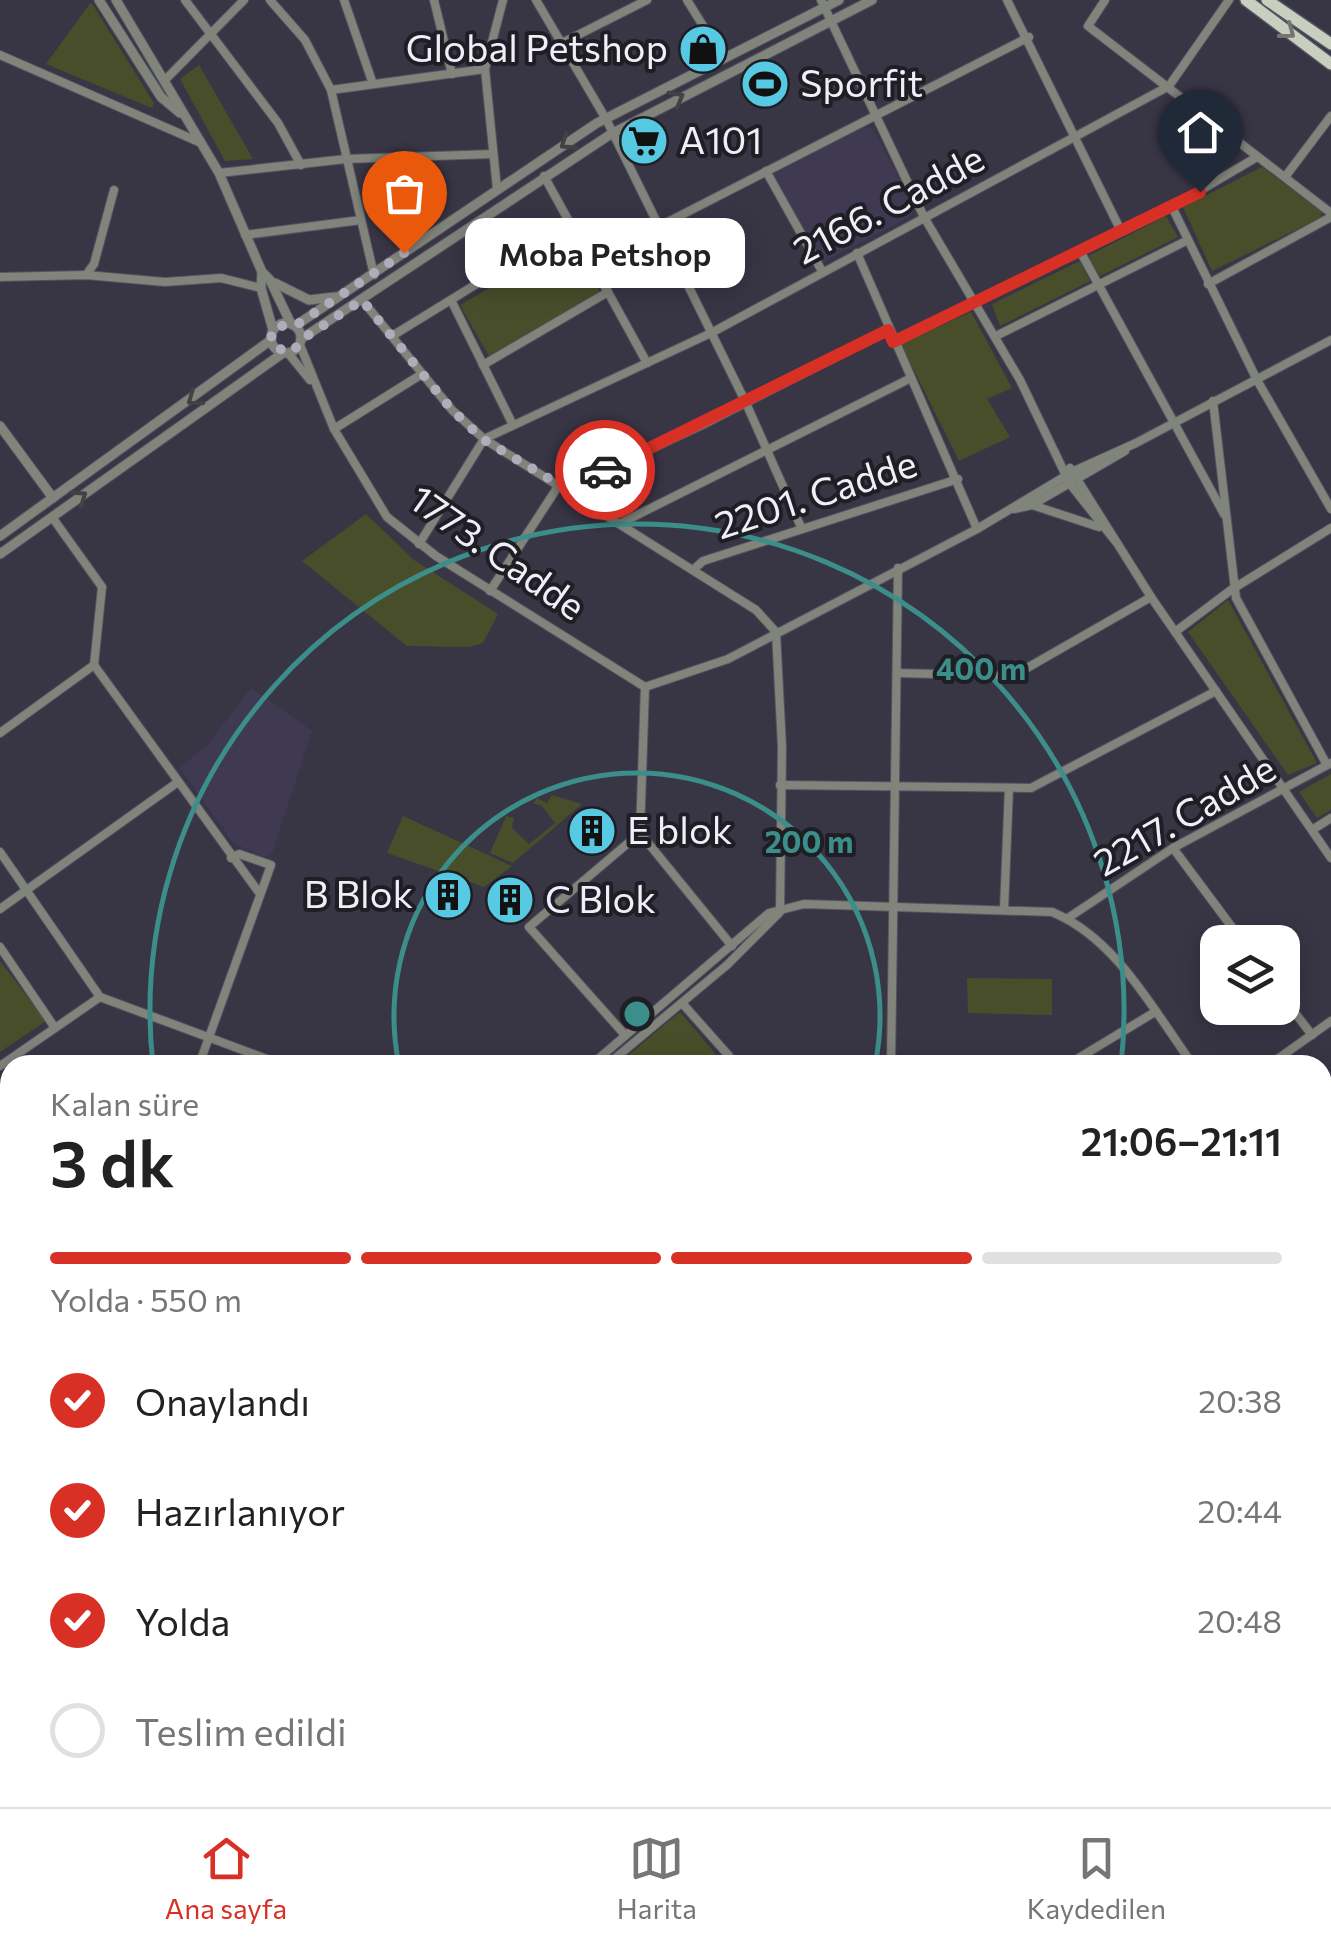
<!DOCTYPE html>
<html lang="tr">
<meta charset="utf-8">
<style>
body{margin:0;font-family:Commissioner,sans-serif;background:#f6f6f6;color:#222;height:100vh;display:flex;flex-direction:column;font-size:38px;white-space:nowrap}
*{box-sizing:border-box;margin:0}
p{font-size:32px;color:#767676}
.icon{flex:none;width:55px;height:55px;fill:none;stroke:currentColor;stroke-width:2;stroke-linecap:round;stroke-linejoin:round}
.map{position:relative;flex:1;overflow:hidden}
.sheet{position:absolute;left:0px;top:1055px;width:1332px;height:752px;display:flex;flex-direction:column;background:#fff;border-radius:30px 30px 0 0;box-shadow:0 5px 25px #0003}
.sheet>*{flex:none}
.buttons{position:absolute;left:1200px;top:925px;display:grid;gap:20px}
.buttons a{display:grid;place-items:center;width:100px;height:100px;border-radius:20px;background:#fff;box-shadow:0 5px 25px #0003;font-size:50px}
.pin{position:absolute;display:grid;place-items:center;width:85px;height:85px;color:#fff;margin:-102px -42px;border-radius:50% 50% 50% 0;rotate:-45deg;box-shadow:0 0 10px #0007}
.pin .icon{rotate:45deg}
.courier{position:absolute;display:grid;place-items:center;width:100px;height:100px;margin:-50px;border:8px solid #d93025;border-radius:50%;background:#fff;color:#222;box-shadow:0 2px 12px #0007}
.bubble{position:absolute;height:70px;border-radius:20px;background:#fff;box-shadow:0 5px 25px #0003;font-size:32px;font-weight:600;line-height:70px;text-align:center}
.overview em{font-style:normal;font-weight:600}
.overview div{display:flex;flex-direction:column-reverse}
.overview{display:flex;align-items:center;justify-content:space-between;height:170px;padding:0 50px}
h1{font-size:65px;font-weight:600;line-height:75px}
.bar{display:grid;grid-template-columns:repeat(4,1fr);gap:15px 10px;align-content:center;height:120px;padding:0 50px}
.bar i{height:12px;border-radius:8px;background:#e0e0e0}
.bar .active{background:#d93025}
.bar p{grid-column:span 4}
ol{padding:0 50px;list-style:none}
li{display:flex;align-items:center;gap:30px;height:110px}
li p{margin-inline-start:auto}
li .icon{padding:10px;border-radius:50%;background:#d93025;color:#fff;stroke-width:4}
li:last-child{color:#767676}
li i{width:55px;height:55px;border:5px solid #e0e0e0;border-radius:50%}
.menu{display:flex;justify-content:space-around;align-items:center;height:140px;border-top:2px solid #e0e0e0;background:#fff;font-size:28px;color:#767676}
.menu a{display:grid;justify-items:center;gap:5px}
.menu .active{color:#d93025}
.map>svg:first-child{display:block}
.built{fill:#3f3a51}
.green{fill:#494e2a}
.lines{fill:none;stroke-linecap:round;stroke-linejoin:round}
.minor-casing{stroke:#555362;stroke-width:10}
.tertiary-casing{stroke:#555362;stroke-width:11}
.secondary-casing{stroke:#555362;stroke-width:12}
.primary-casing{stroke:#555362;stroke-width:14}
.minor{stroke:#81847b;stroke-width:8}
.tertiary{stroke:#81847b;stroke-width:9}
.secondary{stroke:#aaaea1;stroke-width:10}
.primary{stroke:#c9cfbe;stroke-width:11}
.oneway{stroke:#747672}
.oneway2{stroke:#414243}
.done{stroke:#b0adba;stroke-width:10;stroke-dasharray:0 18}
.route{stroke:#d93025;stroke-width:12}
.ring{fill:none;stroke:#3c8e8a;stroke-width:5}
.labels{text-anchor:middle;stroke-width:8;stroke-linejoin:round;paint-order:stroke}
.poi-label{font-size:38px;fill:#f0eef9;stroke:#1f1e25;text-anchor:start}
.street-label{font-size:38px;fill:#f0eef9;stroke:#1f1e25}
.centre{fill:#3c8e8a;stroke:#1f1e25;stroke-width:5}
.ring-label{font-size:30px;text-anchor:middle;font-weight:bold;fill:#3c8e8a;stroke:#1f1e25;stroke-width:8;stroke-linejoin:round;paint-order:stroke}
</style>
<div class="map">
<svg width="1331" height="1807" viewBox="0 0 1331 1807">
<rect width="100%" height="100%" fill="#383545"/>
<g class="built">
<polygon points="862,126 873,129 915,207 911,216 821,263 773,174"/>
<polygon points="251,688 312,731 272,854 264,857 233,843 180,768 208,744"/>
</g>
<g class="green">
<polygon points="91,2 154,103 152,108 46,64"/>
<polygon points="199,65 253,159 225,161 180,79"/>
<polygon points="1262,167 1322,212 1320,218 1212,271 1183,207"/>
<polygon points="1166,216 1178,237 1100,276 1088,256"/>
<polygon points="653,232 666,258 613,283 599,258"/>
<polygon points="570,241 600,292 489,356 460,305"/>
<polygon points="1080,261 1090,281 1000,326 992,304"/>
<polygon points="971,312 1012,388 987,399 1010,437 959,461 901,344"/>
<polygon points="366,514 414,560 498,614 483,643 469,647 407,646 302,561"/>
<polygon points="1228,600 1317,763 1288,775 1188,632"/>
<polygon points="1331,774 1331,810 1317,818 1299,792"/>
<polygon points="552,795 582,804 513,863 490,853 506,816 514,818 512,828 529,844 555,823 542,806 533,803 537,798 547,803"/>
<polygon points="403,816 512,866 484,887 387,853"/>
<polygon points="0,961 46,1021 0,1052"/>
<polygon points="967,978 1052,979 1052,1015 968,1013"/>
<polygon points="680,1012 725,1065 619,1063"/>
<polygon points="10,1586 10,1695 0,1702 0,1593"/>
<polygon points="10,1735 10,1792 0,1799 0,1742"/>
</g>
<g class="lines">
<g class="minor-casing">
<g id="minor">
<polyline points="185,0 278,123 301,165"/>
<polyline points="270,0 305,40 331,90 374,275"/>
<polyline points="344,0 373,84"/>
<polyline points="434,0 452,74"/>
<polyline points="536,0 606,119 746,403 801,527"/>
<polyline points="687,0 723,58"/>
<polyline points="821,0 924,217 1020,380 1070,484 1116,542"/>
<polyline points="1007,0 1121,231"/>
<polyline points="1105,0 1088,26 1331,213"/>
<polyline points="562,43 647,0"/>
<polyline points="0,55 199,142"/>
<polyline points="166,79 244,0"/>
<polyline points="331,90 485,69"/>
<polyline points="766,171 822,271"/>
<polyline points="219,173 346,159 493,154"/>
<polyline points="544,176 647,363"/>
<polyline points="1285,177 1331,116"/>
<polyline points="497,189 485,69 503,0"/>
<polyline points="1172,207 1257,380 1331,509"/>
<polyline points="245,235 361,220"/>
<polyline points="1080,251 1224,514"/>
<polyline points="857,253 977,529"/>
<polyline points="588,257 658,227 1029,37"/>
<polyline points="86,275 94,264 114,190"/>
<polyline points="0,277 86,275 165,282 221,278 261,288"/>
<polyline points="1208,284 1331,217"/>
<polyline points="362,300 452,410 484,439 756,610 776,632"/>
<polyline points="451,300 513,425"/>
<polyline points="392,336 571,226"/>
<polyline points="996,336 1188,240"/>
<polyline points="893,342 1172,207 1257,157"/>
<polyline points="300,345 334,429 387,517 436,556 645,687"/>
<polyline points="288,353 310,380"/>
<polyline points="483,365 608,292"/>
<polyline points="1213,401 1236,598 1327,765"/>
<polyline points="334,429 422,374"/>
<polyline points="1136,443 1331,340"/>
<polyline points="1070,468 1151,597 1331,858"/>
<polyline points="565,489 702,425 888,330"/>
<polyline points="1032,505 1099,527"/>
<polyline points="1014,509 1032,505 1125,451"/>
<polyline points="619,524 909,379"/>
<polyline points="419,544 484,439 711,333 1169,86 1229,0"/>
<polyline points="693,570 703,561 958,479"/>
<polyline points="490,591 559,485"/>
<polyline points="1175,632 1231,590 1331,528"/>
<polyline points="94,665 260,894"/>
<polyline points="897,673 1013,676 1151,597"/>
<polyline points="0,733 94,665 102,587 52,517"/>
<polyline points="780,785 1031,788 1216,691"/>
<polyline points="1312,830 1331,818"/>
<polyline points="1173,848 1243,942"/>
<polyline points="0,852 100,997 283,1065"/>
<polyline points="0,909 178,782"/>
<polyline points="1004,910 1009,788"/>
<polyline points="1068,918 1173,848 1331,763"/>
<polyline points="732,946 640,833 645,687 728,659 977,529 1074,471 1136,443"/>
<polyline points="0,947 55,1028"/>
<polyline points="1282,996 1312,1035"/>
<polyline points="682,1003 737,1065"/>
<polyline points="625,1035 529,927 640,833"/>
<polyline points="199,1065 271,865 239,854 231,858"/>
<path d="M 591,1065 L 769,913 L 804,904 L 1052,912 C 1116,938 1154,1011 1193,1065"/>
<polyline points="607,1065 727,965 780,912 782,747 776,632"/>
<polyline points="891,1065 898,568"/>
<polyline points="1067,1065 1155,1012"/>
<polyline points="1269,1065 1331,1021"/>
<polyline points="0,1066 100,997"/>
<polyline points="0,1087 10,1090"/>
<polyline points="0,1395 10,1387"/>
<polyline points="1322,1472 1331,1484"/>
<polyline points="0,1509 10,1523"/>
<polyline points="0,1586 10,1579"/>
<polyline points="1322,1734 1331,1743"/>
<polyline points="125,1798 131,1807"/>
<polyline points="0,1805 11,1798"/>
<polyline points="203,1807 206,1798"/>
<polyline points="316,1807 318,1798"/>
<polyline points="825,1807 834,1798"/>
<polyline points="1038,1807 1045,1798"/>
</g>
</g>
<g class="tertiary-casing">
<g id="tertiary">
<polyline points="99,0 161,97 180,113"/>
<polyline points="116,0 219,173 262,272 270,280 291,324"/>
<polyline points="262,272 261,288 273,330"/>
<polyline points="275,283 309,300 335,297"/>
<circle cx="286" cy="338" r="15"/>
<polyline points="295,326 597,123 839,0"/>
<polyline points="301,339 611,134 872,0"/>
<polyline points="0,426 53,498"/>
<polyline points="0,536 271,340"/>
<polyline points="0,554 283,353"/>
<polyline points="0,1718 10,1711"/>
<polyline points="0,1730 10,1723"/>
</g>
</g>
<g class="secondary-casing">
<g id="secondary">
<polyline points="1322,1165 1331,1160"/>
<polyline points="0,1283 10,1297"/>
<polyline points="0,1303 10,1318"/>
<polyline points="349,1798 356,1807"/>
<polyline points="362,1798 370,1807"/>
<polyline points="377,1807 389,1798"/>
</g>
</g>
<g class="primary-casing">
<g id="primary">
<polyline points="1246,0 1331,64"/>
<polyline points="1267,0 1331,44"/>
</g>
</g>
<use href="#minor" class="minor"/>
<use href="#tertiary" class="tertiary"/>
<use href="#secondary" class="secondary"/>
<use href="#primary" class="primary"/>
</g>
<defs><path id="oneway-chevron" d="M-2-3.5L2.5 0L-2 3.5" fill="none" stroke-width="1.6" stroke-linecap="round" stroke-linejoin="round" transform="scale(2.5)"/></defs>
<use class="oneway" href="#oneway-chevron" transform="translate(1288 32) rotate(37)"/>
<g class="oneway2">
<use href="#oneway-chevron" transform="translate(677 98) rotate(-29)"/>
<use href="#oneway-chevron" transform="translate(567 143) rotate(147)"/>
<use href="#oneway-chevron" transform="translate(194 399) rotate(144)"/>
<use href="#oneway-chevron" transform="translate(80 497) rotate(-35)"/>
</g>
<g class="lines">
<polyline class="done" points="404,253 295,326 276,326 271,335 275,348 293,352 301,340 362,300 452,410 484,440 565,488 605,470"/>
<polyline class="route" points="605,470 888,330 893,342 1200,192"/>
</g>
<g class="ring">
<path d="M399 1065A243 243 0 1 1 875 1065"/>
<path d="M153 1065A487 487 0 1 1 1121 1065"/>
</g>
<defs>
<g id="shop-disc" transform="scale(2.5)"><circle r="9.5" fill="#57c9e2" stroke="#1f1e25"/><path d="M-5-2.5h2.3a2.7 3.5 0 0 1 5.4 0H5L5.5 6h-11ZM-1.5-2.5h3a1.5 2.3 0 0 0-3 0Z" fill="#111"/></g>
<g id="stadium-disc" transform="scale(2.5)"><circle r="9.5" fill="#57c9e2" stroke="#1f1e25"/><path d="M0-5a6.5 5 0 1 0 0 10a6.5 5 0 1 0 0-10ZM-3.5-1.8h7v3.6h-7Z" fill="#111"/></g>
<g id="supermarket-disc" transform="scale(2.5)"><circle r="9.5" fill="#57c9e2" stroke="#1f1e25"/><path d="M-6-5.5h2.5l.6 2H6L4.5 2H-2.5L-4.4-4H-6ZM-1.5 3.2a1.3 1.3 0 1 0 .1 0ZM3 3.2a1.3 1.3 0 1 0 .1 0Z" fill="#111"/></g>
<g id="building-disc" transform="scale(2.5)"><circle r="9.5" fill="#57c9e2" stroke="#1f1e25"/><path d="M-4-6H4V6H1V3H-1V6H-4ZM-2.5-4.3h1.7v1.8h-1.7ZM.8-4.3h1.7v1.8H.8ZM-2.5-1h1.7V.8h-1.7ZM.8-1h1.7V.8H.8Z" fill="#111"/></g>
</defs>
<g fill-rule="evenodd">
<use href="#shop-disc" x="703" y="49"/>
<use href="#stadium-disc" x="765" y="84"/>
<use href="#supermarket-disc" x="644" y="141"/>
<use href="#building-disc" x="592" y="831"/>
<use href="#building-disc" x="448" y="895"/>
<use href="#building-disc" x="510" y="900"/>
</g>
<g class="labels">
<g class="poi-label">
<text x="668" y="62" text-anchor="end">Global Petshop</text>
<text x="800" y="97">Sporfit</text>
<text x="679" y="154">A101</text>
<text x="627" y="844">E blok</text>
<text x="413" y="908" text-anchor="end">B Blok</text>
<text x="545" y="913">C Blok</text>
</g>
<g class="street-label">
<text transform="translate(889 205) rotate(-28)" y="13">2166. Cadde</text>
<text transform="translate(816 495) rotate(-18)" y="13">2201. Cadde</text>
<text transform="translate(497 553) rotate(35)" y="13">1773. Cadde</text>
<text transform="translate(1185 816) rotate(-30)" y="13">2217. Cadde</text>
</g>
</g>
<circle cx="637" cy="1014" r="15" class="centre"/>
<g class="ring-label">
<text x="981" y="680">400 m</text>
<text x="809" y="853">200 m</text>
</g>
</svg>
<div class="buttons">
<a><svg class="icon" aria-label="layers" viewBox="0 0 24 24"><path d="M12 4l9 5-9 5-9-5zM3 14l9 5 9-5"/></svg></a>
</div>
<div class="pin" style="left:404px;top:253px;background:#ea580c"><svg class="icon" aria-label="bag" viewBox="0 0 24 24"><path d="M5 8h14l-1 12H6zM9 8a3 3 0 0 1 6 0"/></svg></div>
<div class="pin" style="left:1200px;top:192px;background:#1f2937"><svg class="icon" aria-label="home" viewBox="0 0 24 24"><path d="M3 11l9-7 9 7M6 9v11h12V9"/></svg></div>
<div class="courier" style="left:605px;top:470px"><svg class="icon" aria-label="car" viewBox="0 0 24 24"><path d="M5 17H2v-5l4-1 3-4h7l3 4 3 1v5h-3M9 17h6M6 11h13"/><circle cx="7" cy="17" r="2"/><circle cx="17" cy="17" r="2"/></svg></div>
<div class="bubble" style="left:465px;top:218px;width:280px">Moba Petshop</div>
<section class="sheet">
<div class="overview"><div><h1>3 dk</h1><p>Kalan süre</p></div><em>21:06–21:11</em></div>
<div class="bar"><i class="active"></i><i class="active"></i><i class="active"></i><i></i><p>Yolda · 550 m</p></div>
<ol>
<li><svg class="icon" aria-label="check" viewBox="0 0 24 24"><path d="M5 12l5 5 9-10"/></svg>Onaylandı<p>20:38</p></li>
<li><svg class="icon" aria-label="check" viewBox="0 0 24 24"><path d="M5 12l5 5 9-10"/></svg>Hazırlanıyor<p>20:44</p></li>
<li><svg class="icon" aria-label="check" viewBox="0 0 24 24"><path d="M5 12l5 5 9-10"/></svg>Yolda<p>20:48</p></li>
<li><i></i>Teslim edildi</li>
</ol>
</section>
</div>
<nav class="menu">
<a class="active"><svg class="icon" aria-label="home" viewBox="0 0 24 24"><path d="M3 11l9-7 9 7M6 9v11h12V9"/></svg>Ana sayfa</a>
<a><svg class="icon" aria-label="map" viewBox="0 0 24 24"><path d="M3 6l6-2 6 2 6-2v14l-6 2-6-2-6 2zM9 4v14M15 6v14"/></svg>Harita</a>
<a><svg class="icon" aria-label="saved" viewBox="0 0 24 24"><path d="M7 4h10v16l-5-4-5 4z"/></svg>Kaydedilen</a>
</nav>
